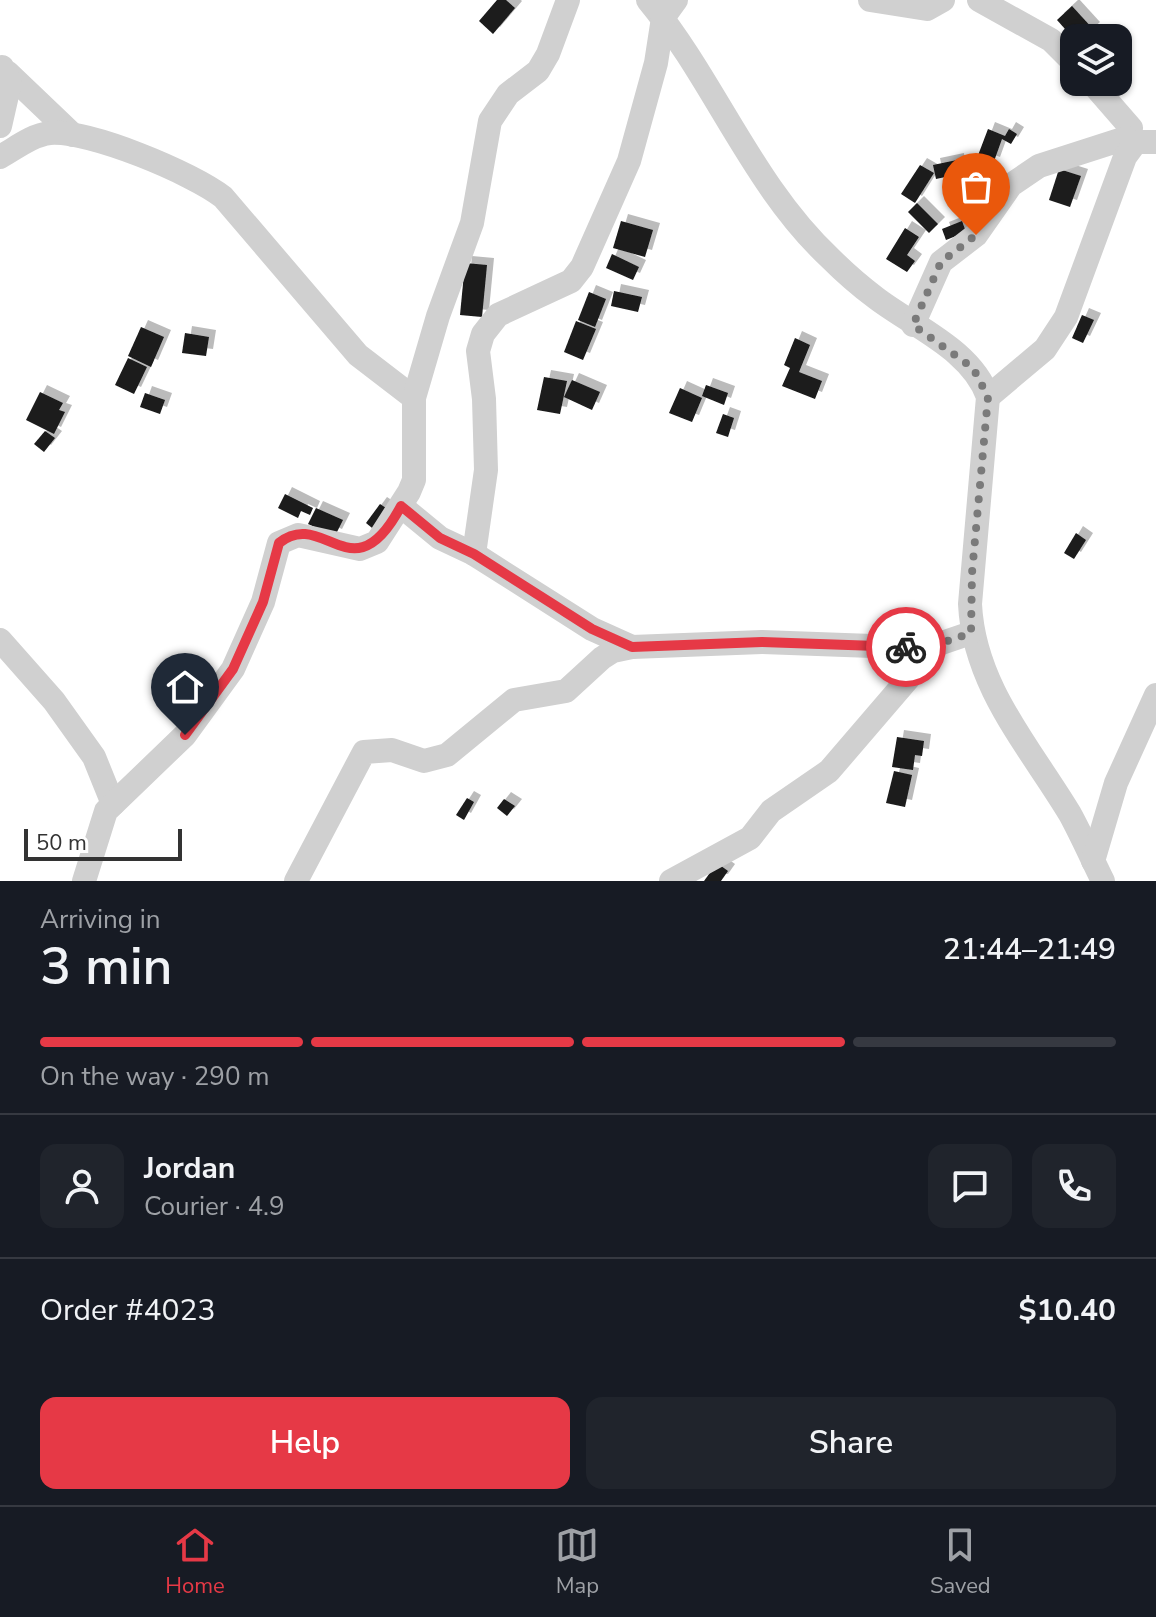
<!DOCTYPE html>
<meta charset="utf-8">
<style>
body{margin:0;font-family:"Nunito Sans",sans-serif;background:#20242c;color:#f1f3f6;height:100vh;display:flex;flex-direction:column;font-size:30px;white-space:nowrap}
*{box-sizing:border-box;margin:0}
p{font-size:26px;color:#9ea1a6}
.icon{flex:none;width:44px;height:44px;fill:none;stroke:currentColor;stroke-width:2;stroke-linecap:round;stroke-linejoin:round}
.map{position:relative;height:881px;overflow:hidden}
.drawer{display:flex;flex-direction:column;background:#171b24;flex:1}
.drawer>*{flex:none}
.fabs{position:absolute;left:1060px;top:24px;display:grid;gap:16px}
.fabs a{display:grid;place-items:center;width:72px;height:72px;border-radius:16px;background:#171b24;box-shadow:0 2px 6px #0004;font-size:40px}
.scale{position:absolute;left:24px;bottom:20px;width:158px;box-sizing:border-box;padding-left:8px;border:4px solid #333;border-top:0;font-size:22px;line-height:28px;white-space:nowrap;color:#333;-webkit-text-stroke:6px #fff;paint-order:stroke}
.pin{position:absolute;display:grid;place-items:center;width:68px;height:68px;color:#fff;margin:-82px -34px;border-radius:50% 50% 50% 0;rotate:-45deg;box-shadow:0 0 8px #0007}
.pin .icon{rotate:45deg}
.courier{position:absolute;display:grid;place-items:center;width:80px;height:80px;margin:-40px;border:6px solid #e63946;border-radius:50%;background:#fff;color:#222;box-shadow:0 2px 10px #0007}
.summary em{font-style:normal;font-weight:600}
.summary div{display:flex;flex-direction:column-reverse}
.summary{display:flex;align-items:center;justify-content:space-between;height:136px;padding:0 40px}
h1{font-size:52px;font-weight:600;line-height:60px}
.bar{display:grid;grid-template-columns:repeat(4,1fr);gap:12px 8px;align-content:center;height:96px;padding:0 40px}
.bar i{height:10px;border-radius:6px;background:#363941}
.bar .selected{background:#e63946}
.bar p{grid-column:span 4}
.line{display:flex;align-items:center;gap:20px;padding:0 40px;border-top:2px solid #363941}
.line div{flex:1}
.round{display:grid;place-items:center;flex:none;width:84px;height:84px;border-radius:16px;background:#20242c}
.cta{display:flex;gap:16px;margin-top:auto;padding:16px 40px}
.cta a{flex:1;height:92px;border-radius:16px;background:#e63946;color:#fff;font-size:32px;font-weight:600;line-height:92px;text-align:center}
.cta a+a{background:#20242c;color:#f1f3f6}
.tabs{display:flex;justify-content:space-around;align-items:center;height:112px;border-top:2px solid #363941;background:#171b24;font-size:22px;color:#9ea1a6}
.tabs a{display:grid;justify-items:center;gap:4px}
.tabs .selected{color:#e63946}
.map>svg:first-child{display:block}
.building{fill:#1a1a1a;filter:url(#shadow)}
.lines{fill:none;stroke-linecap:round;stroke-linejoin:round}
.minor{stroke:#d0d0d0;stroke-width:24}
.done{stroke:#7a7a7a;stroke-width:8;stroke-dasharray:0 14.4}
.route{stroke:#e63946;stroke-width:10}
</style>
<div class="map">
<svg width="1156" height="881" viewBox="0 0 1156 881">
<defs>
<filter id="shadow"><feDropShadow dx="7" dy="-7" stdDeviation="0" flood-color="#0004"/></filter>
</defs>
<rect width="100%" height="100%" fill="#fff"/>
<g class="building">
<polygon points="497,0 506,0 515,8 493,34 479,21"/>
<polygon points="1072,6 1093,29 1083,38 1073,38 1057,20"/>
<polygon points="988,129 1005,136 1009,129 1017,134 1011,144 1002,139 993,164 977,158"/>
<polygon points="957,160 959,174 936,179 933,165"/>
<polygon points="920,165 934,173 915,203 901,194"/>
<polygon points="1059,169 1081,176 1070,207 1049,200"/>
<polygon points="917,203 938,224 929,233 908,212"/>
<polygon points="621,221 653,230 645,257 613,248"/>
<polygon points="962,221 966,232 946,240 942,229"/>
<polygon points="905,228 919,237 907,255 915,261 907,272 886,259"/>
<polygon points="612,254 639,267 633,280 606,268"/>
<polygon points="465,263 487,265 482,317 460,315"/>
<polygon points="614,291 642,297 638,312 611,306"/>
<polygon points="589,292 606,299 595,327 578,320"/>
<polygon points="1082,315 1094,320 1083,343 1072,338"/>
<polygon points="576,321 596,329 583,360 564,352"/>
<polygon points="141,327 164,337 151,367 128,356"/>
<polygon points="185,333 209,337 206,356 182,353"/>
<polygon points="795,338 810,345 799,372 822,381 815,399 782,386 790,368 784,365"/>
<polygon points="128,358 147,367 134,394 115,385"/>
<polygon points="544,377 567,381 560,414 537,410"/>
<polygon points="572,380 600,392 592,410 564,397"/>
<polygon points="706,385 728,393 724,405 702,396"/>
<polygon points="680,388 702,398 692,422 669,413"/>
<polygon points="40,392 63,403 59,410 65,412 54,434 26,420"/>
<polygon points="145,393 165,400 160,414 140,407"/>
<polygon points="723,414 734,418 728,437 716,433"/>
<polygon points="45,431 55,438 44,452 34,444"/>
<polygon points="285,494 313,508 310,515 301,511 298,518 278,508"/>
<polygon points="380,504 392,512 377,532 366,523"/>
<polygon points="316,508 343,520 335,536 308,524"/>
<polygon points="1076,533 1086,540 1074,559 1064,553"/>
<polygon points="897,737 924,741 922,756 915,755 913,770 892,767"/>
<polygon points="894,771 912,775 905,807 886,803"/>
<polygon points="467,798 474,802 464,820 456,815"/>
<polygon points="504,799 515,806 507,816 497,808"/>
<polygon points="717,863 728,871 721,881 704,881"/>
</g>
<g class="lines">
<g class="minor">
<path d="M 648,0 C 715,81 752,185 830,258 C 844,272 860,286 876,298 C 914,327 972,350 988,397 L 970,604 C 974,686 1029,746 1070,814 C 1082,836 1092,859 1103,881"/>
<polyline points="870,0 927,9 943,0"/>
<polyline points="979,0 1051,40 1074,63"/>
<polyline points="8,73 73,135"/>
<polyline points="1091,82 1131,128 1126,151"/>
<polyline points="0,126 10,82 2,67"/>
<path d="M 0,157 C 16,148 32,135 50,133 C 90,130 192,173 223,197 L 358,355 L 414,398"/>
<polyline points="913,325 941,262 976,235 1011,185 1039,166 1126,138"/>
<polyline points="988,397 1045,349 1066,317 1125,157 1136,142 1156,142"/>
<polyline points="401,506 440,538 474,554 592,629 632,647"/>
<polyline points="474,554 486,470 484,399 478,351 483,334 498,315 571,281 582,267 629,161 656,63 663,18 676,0"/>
<polyline points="0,640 54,701 94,757 113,804"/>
<polyline points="1093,861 1116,783 1156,695"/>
<polyline points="84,881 106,811 185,735 233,669 263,602 279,543 298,535 360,549 377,542 409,492 414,480 414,398 438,316 472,223 490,121 508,94 538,71 548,54 568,0"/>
<polyline points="296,881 364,752 392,750 424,761 447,755 514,700 566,691 602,658 613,651 632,647 762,642 927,648 971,633"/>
<polyline points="671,881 750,838 771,811 829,771 938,644"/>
</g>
</g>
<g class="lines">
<polyline class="done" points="906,647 927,648 971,633 972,573 988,397 973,368 913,325 941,262 976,235"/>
<path class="route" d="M 185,735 L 233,669 L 263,602 L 279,543 C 324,507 353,597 401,506 L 440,538 L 474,554 L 592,629 L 632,647 L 762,642 L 906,647"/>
</g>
</svg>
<div class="fabs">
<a><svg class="icon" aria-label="layers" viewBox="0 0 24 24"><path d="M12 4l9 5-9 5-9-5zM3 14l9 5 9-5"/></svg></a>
</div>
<div class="scale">50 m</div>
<div class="pin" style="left:976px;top:235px;background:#ea580c"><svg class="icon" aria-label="bag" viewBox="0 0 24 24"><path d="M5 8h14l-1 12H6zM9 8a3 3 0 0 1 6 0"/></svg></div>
<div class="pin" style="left:185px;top:735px;background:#1f2937"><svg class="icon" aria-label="home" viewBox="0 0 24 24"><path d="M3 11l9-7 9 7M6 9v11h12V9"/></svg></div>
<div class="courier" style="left:906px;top:647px"><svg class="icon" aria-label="bike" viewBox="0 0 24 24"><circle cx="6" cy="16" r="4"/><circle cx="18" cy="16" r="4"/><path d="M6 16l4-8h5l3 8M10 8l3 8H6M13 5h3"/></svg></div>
</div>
<section class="drawer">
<div class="summary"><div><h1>3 min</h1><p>Arriving in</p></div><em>21:44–21:49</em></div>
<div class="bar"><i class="selected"></i><i class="selected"></i><i class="selected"></i><i></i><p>On the way · 290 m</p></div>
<div class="line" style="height:144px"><a class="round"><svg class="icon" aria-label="person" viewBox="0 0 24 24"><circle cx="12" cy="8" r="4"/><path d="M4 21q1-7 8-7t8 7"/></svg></a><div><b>Jordan</b><p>Courier · 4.9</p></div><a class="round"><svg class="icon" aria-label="chat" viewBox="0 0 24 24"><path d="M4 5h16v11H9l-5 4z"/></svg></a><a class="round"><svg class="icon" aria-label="phone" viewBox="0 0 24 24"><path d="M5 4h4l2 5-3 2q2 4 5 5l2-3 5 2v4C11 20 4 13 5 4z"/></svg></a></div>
<div class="line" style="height:104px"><div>Order #4023</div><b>$10.40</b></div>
<div class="cta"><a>Help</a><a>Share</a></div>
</section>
<nav class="tabs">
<a class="selected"><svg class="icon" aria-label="home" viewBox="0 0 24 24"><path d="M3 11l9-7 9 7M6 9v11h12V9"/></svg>Home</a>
<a><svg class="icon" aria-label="map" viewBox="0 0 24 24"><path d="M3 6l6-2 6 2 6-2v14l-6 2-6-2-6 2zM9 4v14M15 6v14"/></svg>Map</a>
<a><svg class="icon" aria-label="saved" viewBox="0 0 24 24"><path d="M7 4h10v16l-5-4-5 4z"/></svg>Saved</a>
</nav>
